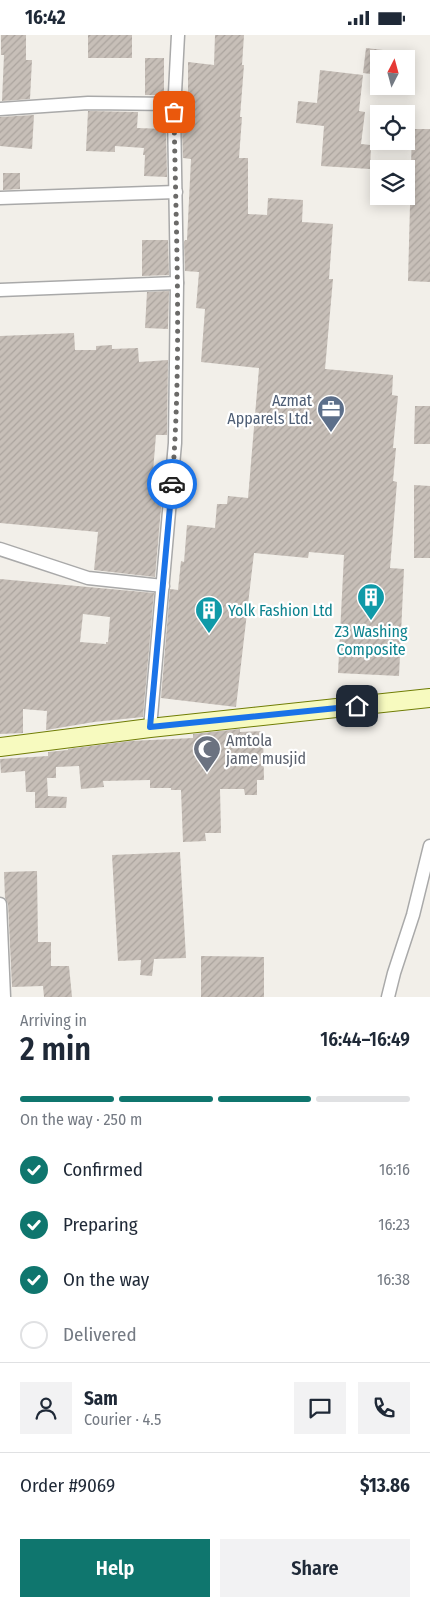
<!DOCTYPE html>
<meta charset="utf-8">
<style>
body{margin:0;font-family:"Fira Sans Condensed",sans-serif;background:#f2f2f3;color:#1f2937;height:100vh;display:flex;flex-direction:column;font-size:19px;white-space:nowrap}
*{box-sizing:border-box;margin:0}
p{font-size:16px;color:#747a83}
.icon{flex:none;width:28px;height:28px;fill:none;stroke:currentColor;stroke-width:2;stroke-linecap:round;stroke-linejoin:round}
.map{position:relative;height:962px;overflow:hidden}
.panel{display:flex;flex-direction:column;background:#fff;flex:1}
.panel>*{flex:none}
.needle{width:32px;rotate:6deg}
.tools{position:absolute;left:370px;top:15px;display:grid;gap:10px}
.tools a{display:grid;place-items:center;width:45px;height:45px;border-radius:0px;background:#fff;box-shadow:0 2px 12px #0003;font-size:25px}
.pin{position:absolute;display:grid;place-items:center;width:42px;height:42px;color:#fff;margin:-21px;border-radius:10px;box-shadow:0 2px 8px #0006}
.courier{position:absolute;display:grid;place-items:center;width:50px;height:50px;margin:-25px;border:4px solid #1a73e8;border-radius:50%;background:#fff;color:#222;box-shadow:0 1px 6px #0007}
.summary em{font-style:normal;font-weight:600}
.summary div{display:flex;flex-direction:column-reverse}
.summary{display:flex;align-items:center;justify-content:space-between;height:85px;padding:0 20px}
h1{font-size:32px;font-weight:600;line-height:38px}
.bar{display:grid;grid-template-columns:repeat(4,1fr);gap:8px 5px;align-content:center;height:60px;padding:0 20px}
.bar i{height:6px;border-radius:4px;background:#e0e1e3}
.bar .current{background:#0f766e}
.bar p{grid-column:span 4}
.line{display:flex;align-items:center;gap:12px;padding:0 20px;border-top:1px solid #e0e1e3}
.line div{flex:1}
.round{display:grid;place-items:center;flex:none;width:52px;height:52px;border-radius:0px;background:#f2f2f3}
ol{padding:0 20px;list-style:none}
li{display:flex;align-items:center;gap:15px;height:55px}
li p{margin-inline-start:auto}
li .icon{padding:5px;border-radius:50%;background:#0f766e;color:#fff;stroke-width:4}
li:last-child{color:#747a83}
li i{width:28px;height:28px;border:2px solid #e0e1e3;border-radius:50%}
.action{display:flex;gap:10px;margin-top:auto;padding:10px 20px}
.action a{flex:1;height:58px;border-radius:0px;background:#0f766e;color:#fff;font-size:20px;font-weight:600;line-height:58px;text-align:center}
.action a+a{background:#f2f2f3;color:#1f2937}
.status{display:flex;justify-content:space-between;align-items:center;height:35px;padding:0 25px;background:#fff;direction:ltr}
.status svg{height:14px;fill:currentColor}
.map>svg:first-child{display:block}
.building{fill:url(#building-hatch);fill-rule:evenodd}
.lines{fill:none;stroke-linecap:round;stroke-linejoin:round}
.street-casing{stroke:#a9a9a9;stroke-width:15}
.secondary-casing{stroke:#707d05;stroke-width:20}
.street{stroke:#fff;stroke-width:12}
.secondary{stroke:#f7fabf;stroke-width:18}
.done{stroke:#6b6a68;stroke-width:5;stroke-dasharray:0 9}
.route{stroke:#1a73e8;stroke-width:6}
.labels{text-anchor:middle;stroke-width:4.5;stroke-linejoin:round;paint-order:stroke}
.service-label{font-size:16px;fill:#4e5e75;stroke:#fff;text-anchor:end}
.culture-label{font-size:16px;fill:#0d838f;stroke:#fff;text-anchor:start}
.worship-label{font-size:16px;fill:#5b616d;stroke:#fff;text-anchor:start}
</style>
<div class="status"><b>16:42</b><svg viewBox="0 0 49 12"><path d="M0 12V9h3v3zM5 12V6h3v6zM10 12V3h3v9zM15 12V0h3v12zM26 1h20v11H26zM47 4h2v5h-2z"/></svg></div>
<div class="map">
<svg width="430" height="962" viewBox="0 0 430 962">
<defs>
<pattern id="building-hatch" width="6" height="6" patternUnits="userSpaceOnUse" patternTransform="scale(1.25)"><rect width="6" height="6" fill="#c7bfb8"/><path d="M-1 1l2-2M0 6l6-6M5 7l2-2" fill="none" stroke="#aba49e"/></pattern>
</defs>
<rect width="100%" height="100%" fill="#f2efe9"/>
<g class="building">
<polygon points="1,0 26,0 26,25 32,25 30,64 2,66 4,20 1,20"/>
<rect x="88" y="0" width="44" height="23"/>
<polygon points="215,0 244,0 242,30 244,30 240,82 242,82 239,123 248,123 248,179 267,180 268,163 303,165 302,187 333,189 329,244 333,244 325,334 393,340 392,360 398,361 393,413 396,413 393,446 397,447 390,533 404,534 399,641 338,638 344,520 309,517 308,523 254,518 236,672 161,663 170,554 178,555 181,526 184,527 187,490 215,493 217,469 227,469 228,461 248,463 259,333 201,327 205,274 196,273 199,237 185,236 184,207 185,205 187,205 191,124 183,123 182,95 189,95 191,75 188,75 188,27 214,30"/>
<polygon points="366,13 400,17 399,24 379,24 379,40 363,38"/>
<rect x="145" y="23" width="19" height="37"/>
<polygon points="320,35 363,40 359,76 365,77 361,109 371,110 370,134 321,131 324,91 296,88 298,66 317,68"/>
<polygon points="88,76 138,77 137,93 166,94 167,142 144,141 145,120 143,120 144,113 115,111 115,117 86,116"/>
<polygon points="34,80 32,114 0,111 0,82"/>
<polygon points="412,94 430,94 430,247 408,246"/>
<polygon points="3,138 20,138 20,154 3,155"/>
<polygon points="142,205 168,205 169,240 142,241"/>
<polygon points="169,256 168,294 145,293 147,257"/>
<polygon points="74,298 75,315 96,315 96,311 112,310 112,314 138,313 139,327 168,325 167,400 156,400 151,461 162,462 155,542 94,535 98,497 0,488 0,301"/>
<polygon points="415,371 430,371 430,409 414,409"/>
<polygon points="414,450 430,451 430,523 414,523"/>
<path d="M 0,544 L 154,558 L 143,682 L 94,687 L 46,695 L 47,676 L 23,674 L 23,698 L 0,699 ZM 83,579 L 110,582 L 108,607 L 106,607 L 106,609 L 80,607 Z"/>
<polygon points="240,694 240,697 263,696 264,745 257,745 257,760 245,760 244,754 220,754 221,798 205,798 206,806 183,807 181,755 171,755 171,753 150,753 150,745 103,746 104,752 81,754 79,731 56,732 56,743 47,743 48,761 67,762 66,773 35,773 35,757 26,757 25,736 1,738 0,724 48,721 48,717 68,715 68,714 130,706 193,703 193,699"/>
<polygon points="180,817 186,923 154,924 152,941 140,940 141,925 118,926 112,820"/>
<polygon points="37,836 38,907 51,907 51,931 69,931 72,962 44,962 43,951 12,952 8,869 5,863 4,837"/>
<polygon points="201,921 264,922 264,962 201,962"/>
</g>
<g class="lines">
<g class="street-casing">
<g id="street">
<polyline points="0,74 88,68 175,69"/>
<polyline points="0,163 176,157"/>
<polyline points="0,255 177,248"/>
<polyline points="0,514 88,543 163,551"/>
<polyline points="150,693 175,408 177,248 174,77 178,0"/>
<polyline points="0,869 4,962"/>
<polyline points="388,962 394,938 413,880 430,811"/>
</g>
</g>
<g class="secondary-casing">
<polyline id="secondary" points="0,712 150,693 430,663"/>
</g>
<use href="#street" class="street"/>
<use href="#secondary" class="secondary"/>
</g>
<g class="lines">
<path class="done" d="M 172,449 C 182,325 176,200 174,77"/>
<polyline class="route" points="172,449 150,692 357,671"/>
</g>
<defs>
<g id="office-pin" transform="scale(1.4375)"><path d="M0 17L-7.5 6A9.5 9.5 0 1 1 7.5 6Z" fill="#5c6f8a" stroke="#fff"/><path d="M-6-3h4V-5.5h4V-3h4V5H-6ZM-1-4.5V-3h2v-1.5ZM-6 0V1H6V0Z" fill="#fff"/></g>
<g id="building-pin" transform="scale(1.4375)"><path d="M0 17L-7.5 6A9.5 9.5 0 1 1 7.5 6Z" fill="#0f9aa8" stroke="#fff"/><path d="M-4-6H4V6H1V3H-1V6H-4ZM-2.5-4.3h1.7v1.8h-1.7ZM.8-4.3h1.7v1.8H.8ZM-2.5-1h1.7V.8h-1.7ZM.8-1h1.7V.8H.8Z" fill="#fff"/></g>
<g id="mosque-pin" transform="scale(1.4375)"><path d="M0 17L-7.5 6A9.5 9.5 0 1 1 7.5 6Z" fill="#6b7280" stroke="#fff"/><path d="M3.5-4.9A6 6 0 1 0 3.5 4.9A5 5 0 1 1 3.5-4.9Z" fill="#fff"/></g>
</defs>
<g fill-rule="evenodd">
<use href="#office-pin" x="331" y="374"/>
<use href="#building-pin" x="371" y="562"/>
<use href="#building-pin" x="209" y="575"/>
<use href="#mosque-pin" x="207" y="714"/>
</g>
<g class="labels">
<g class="service-label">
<text x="312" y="371">Azmat<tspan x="312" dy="18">Apparels Ltd.</tspan></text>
</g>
<g class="culture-label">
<text x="228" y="581">Yolk Fashion Ltd</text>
<text x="371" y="602" text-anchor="middle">Z3 Washing<tspan x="371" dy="18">Composite</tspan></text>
</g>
<g class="worship-label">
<text x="226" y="711">Amtola<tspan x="226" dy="18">jame musjid</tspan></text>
</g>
</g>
</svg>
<div class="tools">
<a><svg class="needle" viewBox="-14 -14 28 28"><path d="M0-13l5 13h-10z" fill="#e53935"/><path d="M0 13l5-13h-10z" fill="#747a83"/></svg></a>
<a><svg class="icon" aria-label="locate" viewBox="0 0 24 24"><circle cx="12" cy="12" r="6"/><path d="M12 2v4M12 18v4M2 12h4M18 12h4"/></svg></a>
<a><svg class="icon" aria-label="layers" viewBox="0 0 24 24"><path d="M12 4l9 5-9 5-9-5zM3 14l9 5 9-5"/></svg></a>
</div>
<div class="pin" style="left:174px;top:77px;background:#ea580c"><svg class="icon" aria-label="bag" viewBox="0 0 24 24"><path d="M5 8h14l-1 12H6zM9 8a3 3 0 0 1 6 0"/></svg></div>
<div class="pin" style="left:357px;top:671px;background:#1f2937"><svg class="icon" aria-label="home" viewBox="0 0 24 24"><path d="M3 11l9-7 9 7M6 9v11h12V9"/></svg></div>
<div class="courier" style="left:172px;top:449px"><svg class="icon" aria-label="car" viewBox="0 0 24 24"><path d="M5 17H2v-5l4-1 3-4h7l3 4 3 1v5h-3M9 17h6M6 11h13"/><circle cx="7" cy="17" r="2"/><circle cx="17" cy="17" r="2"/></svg></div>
</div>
<section class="panel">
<div class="summary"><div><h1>2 min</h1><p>Arriving in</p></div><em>16:44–16:49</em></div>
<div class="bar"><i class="current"></i><i class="current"></i><i class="current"></i><i></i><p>On the way · 250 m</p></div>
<ol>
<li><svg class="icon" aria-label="check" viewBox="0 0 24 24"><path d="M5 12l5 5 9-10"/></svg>Confirmed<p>16:16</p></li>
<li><svg class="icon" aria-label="check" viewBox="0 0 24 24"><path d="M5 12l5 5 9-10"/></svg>Preparing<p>16:23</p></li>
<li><svg class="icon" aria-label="check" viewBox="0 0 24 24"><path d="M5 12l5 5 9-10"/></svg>On the way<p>16:38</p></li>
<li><i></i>Delivered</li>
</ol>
<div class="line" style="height:90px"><a class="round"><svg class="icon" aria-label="person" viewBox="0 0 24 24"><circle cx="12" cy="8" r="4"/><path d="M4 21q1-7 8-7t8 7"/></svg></a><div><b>Sam</b><p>Courier · 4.5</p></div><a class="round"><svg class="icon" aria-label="chat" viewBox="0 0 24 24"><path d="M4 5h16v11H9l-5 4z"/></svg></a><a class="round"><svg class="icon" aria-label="phone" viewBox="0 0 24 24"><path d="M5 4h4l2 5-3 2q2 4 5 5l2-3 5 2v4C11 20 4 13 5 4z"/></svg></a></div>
<div class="line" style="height:65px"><div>Order #9069</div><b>$13.86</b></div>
<div class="action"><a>Help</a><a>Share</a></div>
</section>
